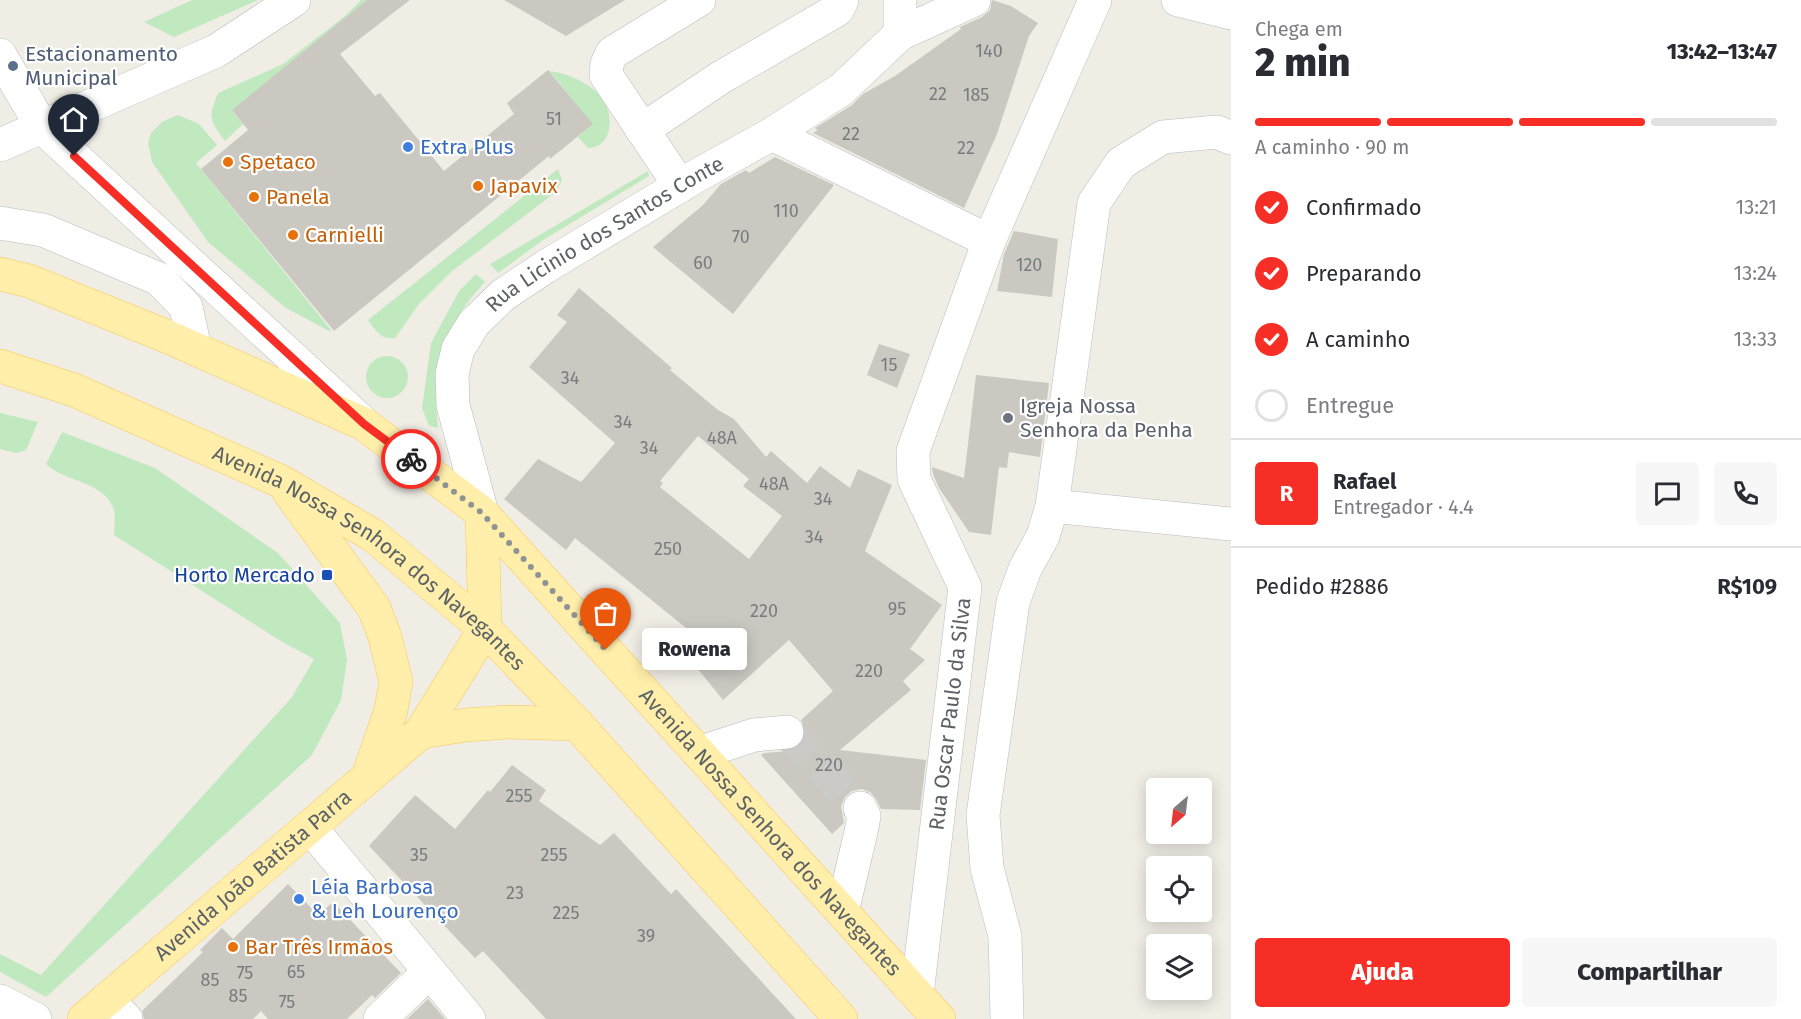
<!DOCTYPE html>
<html lang="pt">
<meta charset="utf-8">
<style>
body{margin:0;font-family:"Fira Sans",sans-serif;background:#f7f7f7;color:#2b2b33;height:100vh;display:flex;flex-direction:column;font-size:22px;white-space:nowrap}
*{box-sizing:border-box;margin:0}
p{font-size:20px;color:#7c7c81}
.icon{flex:none;width:33px;height:33px;fill:none;stroke:currentColor;stroke-width:2;stroke-linecap:round;stroke-linejoin:round}
.map{position:relative;flex:1;overflow:hidden}
.sheet{display:flex;flex-direction:column;background:#fff;width:570px}
.sheet>*{flex:none}
.needle{width:39px;rotate:208deg}
.buttons{position:absolute;left:1146px;top:778px;display:grid;gap:12px}
.buttons a{display:grid;place-items:center;width:66px;height:66px;border-radius:6px;background:#fff;box-shadow:0 3px 15px #0003;font-size:30px}
.pin{position:absolute;display:grid;place-items:center;width:51px;height:51px;color:#fff;margin:-62px -26px;border-radius:50% 50% 50% 0;rotate:-45deg;box-shadow:0 0 6px #0007}
.pin .icon{rotate:45deg}
.courier{position:absolute;display:grid;place-items:center;width:60px;height:60px;margin:-30px;border:4px solid #f62e25;border-radius:50%;background:#fff;color:#222;box-shadow:0 2px 8px #0007}
.bubble{position:absolute;height:42px;border-radius:6px;background:#fff;box-shadow:0 3px 15px #0003;font-size:20px;font-weight:800;line-height:42px;text-align:center}
.overview em{font-style:normal;font-weight:800}
.overview div{display:flex;flex-direction:column-reverse}
.overview{display:flex;align-items:center;justify-content:space-between;height:102px;padding:0 24px}
h1{font-size:39px;font-weight:800;line-height:45px}
.bar{display:grid;grid-template-columns:repeat(4,1fr);gap:9px 6px;align-content:center;height:72px;padding:0 24px}
.bar i{height:8px;border-radius:4px;background:#e1e1e2}
.bar .active{background:#f62e25}
.bar p{grid-column:span 4}
.line{display:flex;align-items:center;gap:15px;padding:0 24px;border-top:2px solid #e1e1e2}
.line div{flex:1}
.round{display:grid;place-items:center;flex:none;width:63px;height:63px;border-radius:6px;background:#f7f7f7}
ol{padding:0 24px;list-style:none}
li{display:flex;align-items:center;gap:18px;height:66px}
li p{margin-inline-start:auto}
li .icon{padding:6px;border-radius:50%;background:#f62e25;color:#fff;stroke-width:4}
li:last-child{color:#7c7c81}
li i{width:33px;height:33px;border:3px solid #e1e1e2;border-radius:50%}
.action{display:flex;gap:12px;margin-top:auto;padding:12px 24px}
.action a{flex:1;height:69px;border-radius:6px;background:#f62e25;color:#fff;font-size:24px;font-weight:800;line-height:69px;text-align:center}
.action a+a{background:#f7f7f7;color:#2b2b33}
main{display:flex;flex:1;min-height:0}
.map>svg:first-child{display:block}
.green{fill:#c1e9c0}
.building{fill:#cbc8c2;fill-rule:evenodd}
.lines{fill:none;stroke-linecap:round;stroke-linejoin:round}
.minor-tunnel{stroke:#cbcac6;stroke-width:33;stroke-dasharray:33 16;stroke-linecap:butt}
.minor-casing{stroke:#b8bbc0;stroke-width:34}
.major-casing{stroke:#fcc653;stroke-width:34}
.minor{stroke:#fff;stroke-width:33}
.major{stroke:#ffefab;stroke-width:33}
.done{stroke:#909393;stroke-width:6;stroke-dasharray:0 10.8}
.route{stroke:#f62e25;stroke-width:8}
.service-dot{fill:#5c6f8a;stroke:#fff;stroke-width:2}
.shop-dot{fill:#3f7fe0;stroke:#fff;stroke-width:2}
.food-dot{fill:#e8710a;stroke:#fff;stroke-width:2}
.worship-dot{fill:#6b7280;stroke:#fff;stroke-width:2}
.transit-dot{fill:#1a4fb4;stroke:#fff;stroke-width:2}
.labels{text-anchor:middle;stroke-width:4.5;stroke-linejoin:round;paint-order:stroke}
.number-label{font-size:18px;fill:#787c7e}
.service-label{font-size:21px;fill:#4e5e75;stroke:#fff;text-anchor:start}
.shop-label{font-size:21px;fill:#366cbe;stroke:#fff;text-anchor:start}
.food-label{font-size:21px;fill:#c56008;stroke:#fff;text-anchor:start}
.street-label{font-size:21px;fill:#5d6267;stroke:#fff}
.worship-label{font-size:21px;fill:#5b616d;stroke:#fff;text-anchor:start}
.transit-label{font-size:21px;fill:#164399;stroke:#fff;text-anchor:end}
</style>
<main>
<div class="map">
<svg width="1231" height="1019" viewBox="0 0 1231 1019">
<rect width="100%" height="100%" fill="#f0ede5"/>
<g class="green">
<polygon points="192,0 258,0 174,37 144,22"/>
<path d="M 361,0 L 367,0 L 233,112 L 243,124 L 225,141 C 209,119 208,118 218,93 L 283,64 L 345,16 Z"/>
<path d="M 549,71 C 567,73 591,83 603,99 C 614,115 613,148 588,148 L 578,137 L 592,124 L 553,75 L 510,105 L 509,102 Z"/>
<polygon points="178,115 199,124 217,145 196,163 331,330 329,331 286,308 208,242 152,162 148,143 151,133 162,122"/>
<path d="M 558,169 L 562,180 L 556,192 L 451,272 L 419,304 L 395,338 C 381,340 376,331 368,320 Z"/>
<polygon points="648,171 649,176 543,240 498,273 490,264"/>
<path d="M 476,274 L 485,282 C 458,311 440,341 436,381 C 435,397 437,413 438,428 L 429,426 L 422,408 L 431,343 L 459,291 Z"/>
<circle cx="387" cy="377" r="21"/>
<polygon points="0,413 38,422 26,450 16,453 0,449"/>
<path d="M 62,432 L 155,468 L 278,553 L 340,623 L 347,660 L 341,700 L 312,755 L 46,997 L 0,972 L 0,954 L 41,975 L 292,697 L 314,659 L 279,640 L 114,535 C 114,527 116,515 113,507 C 101,480 66,483 46,464 Z"/>
</g>
<g class="building">
<polygon points="367,0 410,0 340,54 375,96 380,93 444,171 514,114 507,103 548,70 593,124 550,159 549,156 334,331 201,169 248,130 232,110"/>
<polygon points="504,0 625,0 566,36"/>
<polygon points="992,0 1011,6 1038,23 1029,36 997,134 964,208 813,133 818,130 815,128 852,105 863,94 895,76 961,29 960,27 982,17 990,10"/>
<polygon points="775,157 834,185 733,314 653,247 703,205 721,184 746,170 749,173"/>
<polygon points="1014,231 1058,239 1052,297 997,291 1004,254"/>
<path d="M 579,288 L 672,368 L 670,370 L 718,410 L 734,419 L 766,457 L 771,451 L 807,483 L 820,466 L 850,488 L 858,469 L 892,485 L 865,551 L 942,605 L 910,649 L 925,660 L 903,681 L 911,690 L 840,750 L 926,760 L 920,810 L 881,809 L 876,799 L 870,792 L 862,789 L 852,791 L 845,797 L 841,806 L 844,823 L 832,834 L 761,755 L 764,753 L 789,751 L 798,747 L 804,739 L 806,731 L 801,720 L 833,691 L 789,640 L 723,700 L 680,647 L 691,632 L 575,538 L 566,550 L 504,499 L 538,459 L 581,482 L 615,443 L 529,367 L 567,322 L 557,315 ZM 698,436 L 749,479 L 743,486 L 782,516 L 749,559 L 660,487 L 663,483 L 660,481 Z"/>
<polygon points="879,344 910,354 897,388 867,375"/>
<polygon points="976,375 1049,383 1040,457 1009,452 1007,468 999,467 991,535 969,532 939,488 933,474 932,467 964,478"/>
<polygon points="512,765 546,790 539,801 600,845 614,833 671,894 676,889 796,1019 546,1019 483,951 475,958 369,846 415,795 455,829 488,790 490,792"/>
<polygon points="288,884 318,915 333,902 401,973 375,998 372,995 347,1019 268,1019 261,1011 253,1019 144,1019 142,1011 203,952 200,950 222,928 233,939"/>
<polygon points="428,999 445,1019 407,1019"/>
</g>
<g class="lines">
<polyline class="minor-tunnel" points="787,732 860,808"/>
<g class="minor-casing">
<g id="minor">
<polyline points="1178,0 1231,13"/>
<polyline points="900,34 900,0"/>
<polyline points="0,55 42,127 361,421"/>
<polyline points="642,130 720,78 837,10 842,0"/>
<polyline points="772,134 989,241"/>
<polyline points="0,145 216,51 294,0"/>
<polyline points="680,186 606,75 607,64 612,53 699,0"/>
<polyline points="0,223 43,230 159,279 186,307 195,349"/>
<polyline points="1052,506 1231,524"/>
<path id="s1" d="M 482,513 L 453,405 L 452,374 L 458,349 L 474,323 L 503,295 L 545,267 L 698,175 L 772,134 L 842,89 L 900,34 L 974,0"/>
<polyline points="699,753 754,735 787,732"/>
<polyline points="310,827 469,1019"/>
<polyline points="842,912 861,832 864,816 860,808"/>
<path id="s2" d="M 917,994 L 965,587 L 914,479 L 913,451 L 989,241 L 1095,0"/>
<polyline points="107,999 126,1019"/>
<polyline points="0,1001 35,1019"/>
<polyline points="380,1019 429,972"/>
<polyline points="1007,1019 1005,936 987,868 983,815 1013,602 1025,569 1043,536 1052,506 1094,203 1121,163 1163,137 1217,132 1231,138"/>
</g>
</g>
<g class="major-casing">
<g id="major">
<path id="s3" d="M 0,274 L 29,281 L 166,336 L 364,424 L 482,513 L 939,1019"/>
<path id="s4" d="M 0,366 L 74,390 L 280,481 L 374,536 L 485,629 L 577,724 L 841,1019"/>
<polyline points="289,492 374,608 385,637 396,682 391,710 368,777"/>
<polyline points="482,513 485,629"/>
<polyline points="421,732 466,725 508,722 577,724"/>
<path id="s5" d="M 84,1019 L 421,732 L 485,629"/>
</g>
</g>
<use href="#minor" class="minor"/>
<use href="#major" class="major"/>
</g>
<g class="lines">
<polyline class="done" points="411,459 482,513 606,650"/>
<polyline class="route" points="74,156 364,424 411,459"/>
</g>
<circle class="service-dot" cx="13" cy="66" r="6"/>
<g class="shop-dot">
<circle cx="408" cy="147" r="6"/>
<circle cx="299" cy="899" r="6"/>
</g>
<g class="food-dot">
<circle cx="228" cy="162" r="6"/>
<circle cx="478" cy="186" r="6"/>
<circle cx="254" cy="197" r="6"/>
<circle cx="293" cy="235" r="6"/>
<circle cx="233" cy="947" r="6"/>
</g>
<circle class="worship-dot" cx="1008" cy="418" r="6"/>
<rect class="transit-dot" x="321" y="569" width="12" height="12" rx="3"/>
<g class="labels">
<g class="number-label">
<text x="989" y="57">140</text>
<text x="938" y="100">22</text>
<text x="976" y="101">185</text>
<text x="554" y="125">51</text>
<text x="851" y="140">22</text>
<text x="966" y="154">22</text>
<text x="786" y="217">110</text>
<text x="741" y="243">70</text>
<text x="703" y="269">60</text>
<text x="1029" y="271">120</text>
<text x="889" y="371">15</text>
<text x="570" y="384">34</text>
<text x="623" y="428">34</text>
<text x="722" y="444">48A</text>
<text x="649" y="454">34</text>
<text x="774" y="490">48A</text>
<text x="823" y="505">34</text>
<text x="814" y="543">34</text>
<text x="668" y="555">250</text>
<text x="897" y="615">95</text>
<text x="764" y="617">220</text>
<text x="869" y="677">220</text>
<text x="829" y="771">220</text>
<text x="519" y="802">255</text>
<text x="419" y="861">35</text>
<text x="554" y="861">255</text>
<text x="515" y="899">23</text>
<text x="566" y="919">225</text>
<text x="646" y="942">39</text>
<text x="296" y="978">65</text>
<text x="245" y="979">75</text>
<text x="210" y="986">85</text>
<text x="238" y="1002">85</text>
<text x="287" y="1008">75</text>
</g>
<g class="service-label">
<text x="25" y="61">Estacionamento<tspan x="25" dy="24">Municipal</tspan></text>
</g>
<g class="shop-label">
<text x="420" y="154">Extra Plus</text>
<text x="311" y="894">Léia Barbosa<tspan x="311" dy="24">&amp; Leh Lourenço</tspan></text>
</g>
<g class="food-label">
<text x="240" y="169">Spetaco</text>
<text x="490" y="193">Japavix</text>
<text x="266" y="204">Panela</text>
<text x="305" y="242">Carnielli</text>
<text x="245" y="954">Bar Três Irmãos</text>
</g>
<g class="street-label">
<text dy="7" stroke="none"><textPath href="#s1" startOffset="358">Rua Licinio dos Santos Conte</textPath></text>
<text dy="7" stroke="none"><textPath href="#s4" startOffset="420">Avenida Nossa Senhora dos Navegantes</textPath></text>
<text dy="7" stroke="none"><textPath href="#s2" startOffset="282">Rua Oscar Paulo da Silva</textPath></text>
<text dy="7" stroke="none"><textPath href="#s3" startOffset="972">Avenida Nossa Senhora dos Navegantes</textPath></text>
<text dy="7" stroke="none"><textPath href="#s5" startOffset="222">Avenida João Batista Parra</textPath></text>
</g>
<g class="worship-label">
<text x="1020" y="413">Igreja Nossa<tspan x="1020" dy="24">Senhora da Penha</tspan></text>
</g>
<g class="transit-label">
<text x="315" y="582">Horto Mercado</text>
</g>
</g>
</svg>
<div class="buttons">
<a><svg class="needle" viewBox="-14 -14 28 28"><path d="M0-13l5 13h-10z" fill="#e53935"/><path d="M0 13l5-13h-10z" fill="#7c7c81"/></svg></a>
<a><svg class="icon" aria-label="locate" viewBox="0 0 24 24"><circle cx="12" cy="12" r="6"/><path d="M12 2v4M12 18v4M2 12h4M18 12h4"/></svg></a>
<a><svg class="icon" aria-label="layers" viewBox="0 0 24 24"><path d="M12 4l9 5-9 5-9-5zM3 14l9 5 9-5"/></svg></a>
</div>
<div class="pin" style="left:606px;top:650px;background:#ea580c"><svg class="icon" aria-label="bag" viewBox="0 0 24 24"><path d="M5 8h14l-1 12H6zM9 8a3 3 0 0 1 6 0"/></svg></div>
<div class="pin" style="left:74px;top:156px;background:#1f2937"><svg class="icon" aria-label="home" viewBox="0 0 24 24"><path d="M3 11l9-7 9 7M6 9v11h12V9"/></svg></div>
<div class="courier" style="left:411px;top:459px"><svg class="icon" aria-label="bike" viewBox="0 0 24 24"><circle cx="6" cy="16" r="4"/><circle cx="18" cy="16" r="4"/><path d="M6 16l4-8h5l3 8M10 8l3 8H6M13 5h3"/></svg></div>
<div class="bubble" style="left:642px;top:628px;width:105px">Rowena</div>
</div>
<section class="sheet">
<div class="overview"><div><h1>2 min</h1><p>Chega em</p></div><em>13:42–13:47</em></div>
<div class="bar"><i class="active"></i><i class="active"></i><i class="active"></i><i></i><p>A caminho · 90 m</p></div>
<ol>
<li><svg class="icon" aria-label="check" viewBox="0 0 24 24"><path d="M5 12l5 5 9-10"/></svg>Confirmado<p>13:21</p></li>
<li><svg class="icon" aria-label="check" viewBox="0 0 24 24"><path d="M5 12l5 5 9-10"/></svg>Preparando<p>13:24</p></li>
<li><svg class="icon" aria-label="check" viewBox="0 0 24 24"><path d="M5 12l5 5 9-10"/></svg>A caminho<p>13:33</p></li>
<li><i></i>Entregue</li>
</ol>
<div class="line" style="height:108px"><b class="round" style="background:#f62e25;color:#fff">R</b><div><b>Rafael</b><p>Entregador · 4.4</p></div><a class="round"><svg class="icon" aria-label="chat" viewBox="0 0 24 24"><path d="M4 5h16v11H9l-5 4z"/></svg></a><a class="round"><svg class="icon" aria-label="phone" viewBox="0 0 24 24"><path d="M5 4h4l2 5-3 2q2 4 5 5l2-3 5 2v4C11 20 4 13 5 4z"/></svg></a></div>
<div class="line" style="height:78px"><div>Pedido #2886</div><b>R$109</b></div>
<div class="action"><a>Ajuda</a><a>Compartilhar</a></div>
</section>
</main>
